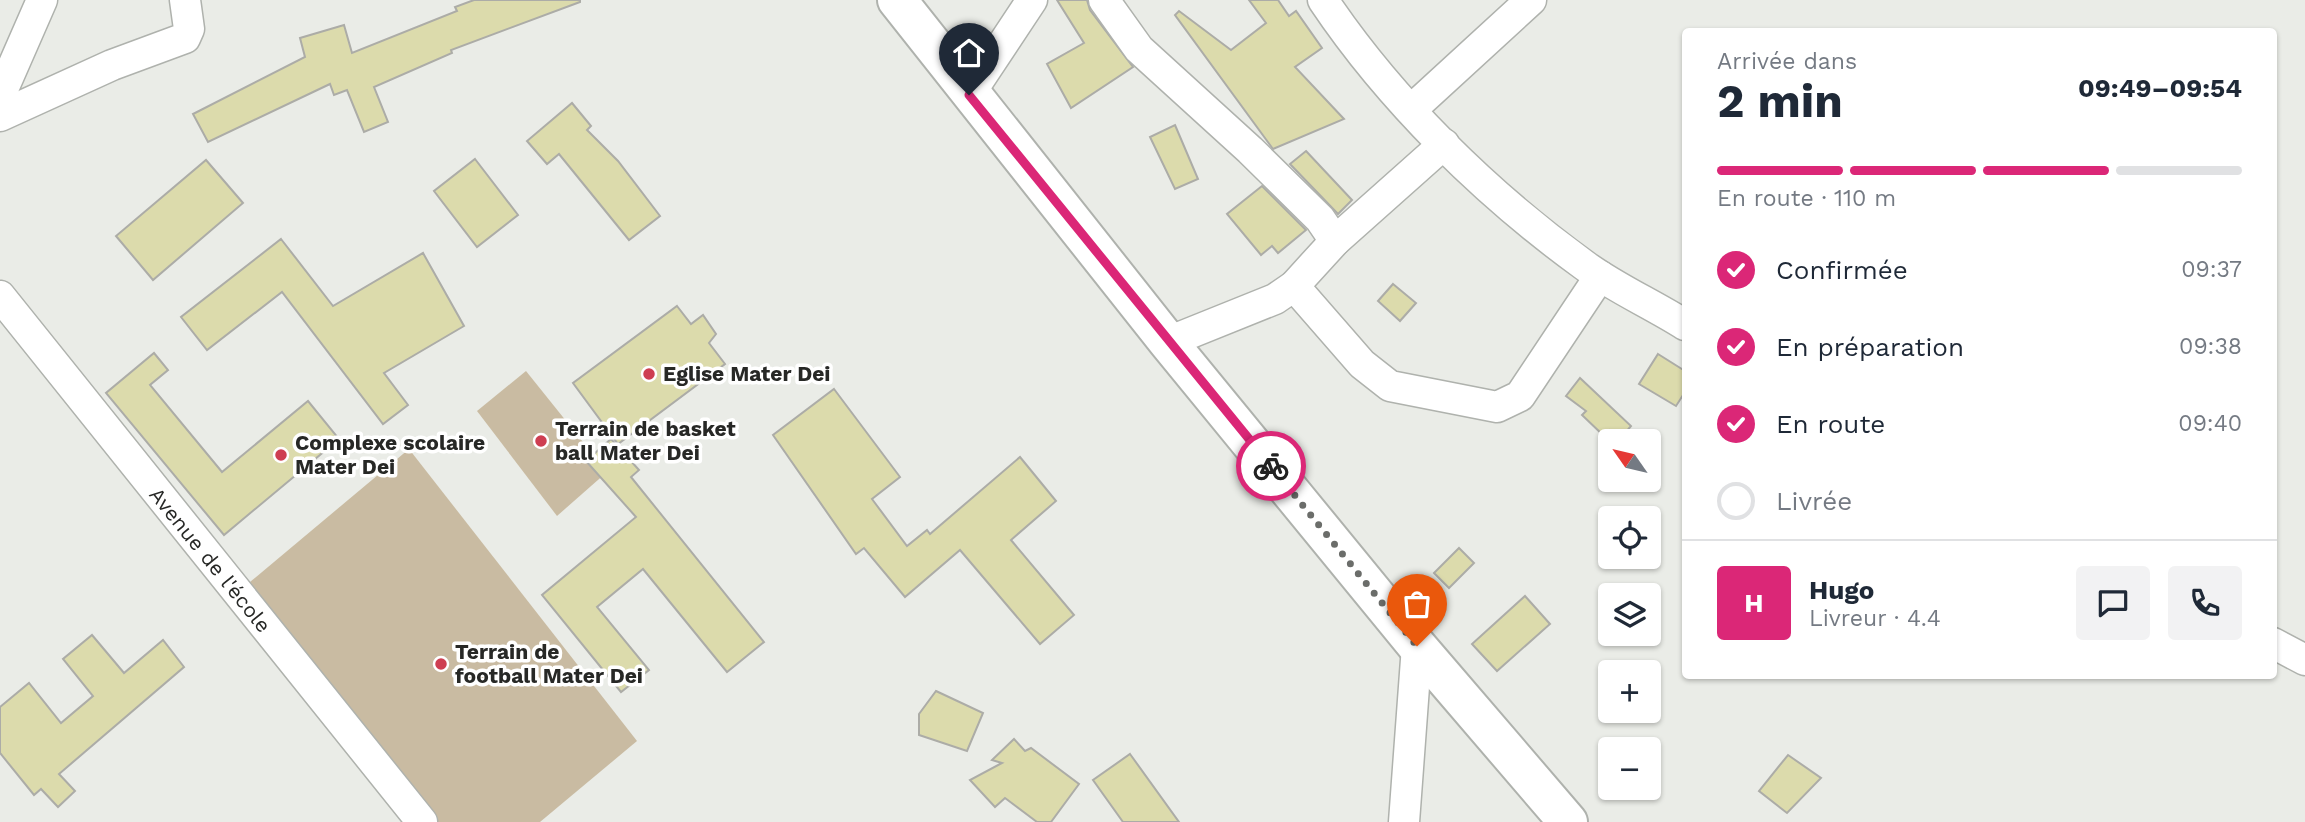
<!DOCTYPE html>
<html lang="fr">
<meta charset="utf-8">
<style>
body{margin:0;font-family:"Work Sans",sans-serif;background:#f2f2f3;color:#1f2937;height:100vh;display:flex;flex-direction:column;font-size:26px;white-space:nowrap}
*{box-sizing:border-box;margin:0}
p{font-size:23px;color:#747a83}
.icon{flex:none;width:38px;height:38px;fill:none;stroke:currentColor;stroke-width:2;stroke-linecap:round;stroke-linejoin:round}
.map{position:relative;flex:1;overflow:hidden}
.sheet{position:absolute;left:1682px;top:28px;width:595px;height:651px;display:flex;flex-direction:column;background:#fff;border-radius:7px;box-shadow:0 2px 5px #0004}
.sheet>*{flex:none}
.needle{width:46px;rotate:304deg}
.buttons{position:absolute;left:1598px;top:429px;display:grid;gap:14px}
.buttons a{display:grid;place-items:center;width:63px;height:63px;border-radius:7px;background:#fff;box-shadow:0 2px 5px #0004;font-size:35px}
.pin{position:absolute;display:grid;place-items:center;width:60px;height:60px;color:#fff;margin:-72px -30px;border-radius:50% 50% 50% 0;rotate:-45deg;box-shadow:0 0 7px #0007}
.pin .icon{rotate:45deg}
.courier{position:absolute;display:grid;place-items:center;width:70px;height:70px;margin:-35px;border:5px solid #db2777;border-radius:50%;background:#fff;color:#222;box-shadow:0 2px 9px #0007}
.head em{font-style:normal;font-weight:700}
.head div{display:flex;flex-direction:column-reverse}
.head{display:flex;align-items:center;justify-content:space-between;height:119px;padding:0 35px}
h1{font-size:46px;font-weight:700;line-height:52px}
.bar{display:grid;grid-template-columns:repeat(4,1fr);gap:10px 7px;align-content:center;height:84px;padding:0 35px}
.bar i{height:9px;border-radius:5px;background:#e0e1e3}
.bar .current{background:#db2777}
.bar p{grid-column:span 4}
.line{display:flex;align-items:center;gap:18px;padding:0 35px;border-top:2px solid #e0e1e3}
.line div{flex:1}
.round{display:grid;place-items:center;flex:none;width:74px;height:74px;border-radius:7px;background:#f2f2f3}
ol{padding:0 35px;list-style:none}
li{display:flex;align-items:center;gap:21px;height:77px}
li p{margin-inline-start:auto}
li .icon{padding:7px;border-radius:50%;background:#db2777;color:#fff;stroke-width:4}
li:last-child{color:#747a83}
li i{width:38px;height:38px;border:4px solid #e0e1e3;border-radius:50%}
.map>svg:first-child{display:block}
.green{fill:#c9bba2}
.building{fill:#dcdbac;stroke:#acaca7;stroke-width:2}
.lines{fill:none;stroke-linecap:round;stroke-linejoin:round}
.street-casing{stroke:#afb2ad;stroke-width:33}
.highway-casing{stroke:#afb2ad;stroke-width:42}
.street{stroke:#fff;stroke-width:30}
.highway{stroke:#fff;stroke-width:38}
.done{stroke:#6b6d6a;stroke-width:7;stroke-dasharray:0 12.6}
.route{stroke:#db2777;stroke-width:9}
.poi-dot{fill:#ce3e51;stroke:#fff;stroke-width:2.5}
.labels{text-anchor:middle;stroke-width:7;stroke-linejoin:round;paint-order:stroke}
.poi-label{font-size:21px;font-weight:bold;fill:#272826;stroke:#fff;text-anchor:start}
.street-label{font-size:21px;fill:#272826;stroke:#fff}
</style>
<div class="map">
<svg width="2305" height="822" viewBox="0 0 2305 822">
<rect width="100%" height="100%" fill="#eaece7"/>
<g class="green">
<polygon points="526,371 607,472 557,516 477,411"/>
<polygon points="409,449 637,741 540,822 434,822 244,587"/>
</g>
<g class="building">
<polygon points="474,0 580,0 580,2 451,50 452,53 374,87 388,122 364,132 347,90 334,95 330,84 208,142 193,114 305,57 300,38 344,25 352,53 457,11 455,7"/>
<polygon points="1057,0 1087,0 1090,10 1133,67 1071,108 1047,64 1084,43"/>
<polygon points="1249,0 1278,0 1289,16 1296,11 1322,48 1295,67 1344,119 1273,149 1175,15 1179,11 1231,50 1266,23"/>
<polygon points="572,103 591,126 587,130 618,161 660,216 629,240 559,154 547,164 527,141"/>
<polygon points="1175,125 1198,179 1175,189 1150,137"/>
<polygon points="1306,151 1352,200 1338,214 1290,164"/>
<polygon points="475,159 518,215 477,247 434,191"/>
<polygon points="206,160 243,203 153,280 116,236"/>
<polygon points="1262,186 1306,230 1278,253 1272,246 1261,255 1227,214"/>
<polygon points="281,239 333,306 423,253 464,326 384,373 408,405 383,424 282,292 207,350 181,317"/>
<polygon points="1393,284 1416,303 1400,321 1378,301"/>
<polygon points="677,306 691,324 703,315 716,334 709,343 725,364 618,444 573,383"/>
<polygon points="154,353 168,370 150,385 222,472 308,401 339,439 224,535 106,393"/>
<polygon points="1658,354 1685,371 1685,392 1676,406 1639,384"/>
<polygon points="1580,378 1631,426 1621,438 1610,430 1604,436 1582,415 1586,411 1566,396"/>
<polygon points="834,389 900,477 872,499 907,546 927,530 930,534 1020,457 1056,501 1011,540 1074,615 1040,644 960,550 905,597 864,548 856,554 773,435"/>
<polygon points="611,439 639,470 631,477 764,642 727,672 643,569 597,607 649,670 621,692 542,595 636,517 586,461"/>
<polygon points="1459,548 1474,563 1449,588 1434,573"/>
<polygon points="1525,596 1550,624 1497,671 1472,644"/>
<polygon points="92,635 124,673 163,640 184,667 59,774 75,791 58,807 41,789 34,795 0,753 0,707 29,683 61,723 93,696 63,659"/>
<polygon points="936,691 983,713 967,751 919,735 919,714"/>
<polygon points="1014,739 1025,751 1031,748 1079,784 1051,822 1037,822 1005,798 995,807 970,780 1002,763 992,760"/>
<polygon points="1130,754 1179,822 1123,822 1093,780"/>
<polygon points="1788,755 1821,778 1787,813 1759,791"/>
</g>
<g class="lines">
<g class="street-casing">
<g id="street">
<polyline points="1104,0 1139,49 1250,150 1320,219 1335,241 1294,286 1275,299 1168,342"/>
<path d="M 1323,0 C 1390,100 1486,194 1584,265 C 1615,288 1652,304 1685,325"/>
<polyline points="969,95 1032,0"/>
<polyline points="0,96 42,0"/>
<polyline points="1411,110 1531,0"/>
<polyline points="0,116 112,65 185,38 189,29 185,0"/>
<polyline points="1335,241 1444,144"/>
<polyline points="1294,286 1362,364 1390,386 1497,407 1520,396 1600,276"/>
<polyline points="0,296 422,822"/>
<polyline points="2273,643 2305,660"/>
<polyline points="1404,822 1417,646"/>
</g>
</g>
<g class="highway-casing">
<polyline id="highway" points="897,0 1168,342 1417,646 1568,822"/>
</g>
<use href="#street" class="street"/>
<use href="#highway" class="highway"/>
</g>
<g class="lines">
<polyline class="done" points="1271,466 1417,646"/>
<polyline class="route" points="969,95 1271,466"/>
</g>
<g class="poi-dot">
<circle cx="649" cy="374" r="7"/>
<circle cx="541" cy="441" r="7"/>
<circle cx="281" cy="455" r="7"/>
<circle cx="441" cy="664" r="7"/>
</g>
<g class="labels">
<g class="poi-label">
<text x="663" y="381">Eglise Mater Dei</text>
<text x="555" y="436">Terrain de basket<tspan x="555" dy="24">ball Mater Dei</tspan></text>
<text x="295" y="450">Complexe scolaire<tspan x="295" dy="24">Mater Dei</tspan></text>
<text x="455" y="659">Terrain de<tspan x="455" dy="24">football Mater Dei</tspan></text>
</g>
<g class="street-label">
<text transform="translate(210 560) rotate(51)" y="7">Avenue de l'école</text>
</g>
</g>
</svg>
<div class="buttons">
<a><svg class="needle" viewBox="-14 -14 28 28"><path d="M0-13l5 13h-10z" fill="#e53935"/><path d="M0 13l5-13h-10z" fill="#747a83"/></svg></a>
<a><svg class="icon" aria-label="locate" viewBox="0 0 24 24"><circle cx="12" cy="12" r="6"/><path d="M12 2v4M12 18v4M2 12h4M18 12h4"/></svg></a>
<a><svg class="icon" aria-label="layers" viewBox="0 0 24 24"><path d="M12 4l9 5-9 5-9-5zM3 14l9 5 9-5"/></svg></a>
<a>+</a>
<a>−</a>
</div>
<div class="pin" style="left:1417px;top:646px;background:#ea580c"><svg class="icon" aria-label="bag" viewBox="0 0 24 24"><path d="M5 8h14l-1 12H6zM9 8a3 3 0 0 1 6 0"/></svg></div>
<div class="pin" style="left:969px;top:95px;background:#1f2937"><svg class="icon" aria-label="home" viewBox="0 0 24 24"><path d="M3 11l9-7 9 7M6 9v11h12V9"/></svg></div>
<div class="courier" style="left:1271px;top:466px"><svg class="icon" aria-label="bike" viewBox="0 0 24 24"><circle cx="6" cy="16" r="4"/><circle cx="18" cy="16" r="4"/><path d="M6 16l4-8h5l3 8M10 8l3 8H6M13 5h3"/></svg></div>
<section class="sheet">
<div class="head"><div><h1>2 min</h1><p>Arrivée dans</p></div><em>09:49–09:54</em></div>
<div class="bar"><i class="current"></i><i class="current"></i><i class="current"></i><i></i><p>En route · 110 m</p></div>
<ol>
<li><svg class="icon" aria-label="check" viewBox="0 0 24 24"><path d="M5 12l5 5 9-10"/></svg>Confirmée<p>09:37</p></li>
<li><svg class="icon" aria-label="check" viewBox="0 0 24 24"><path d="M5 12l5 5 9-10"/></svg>En préparation<p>09:38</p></li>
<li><svg class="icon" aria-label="check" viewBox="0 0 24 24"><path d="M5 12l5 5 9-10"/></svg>En route<p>09:40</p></li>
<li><i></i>Livrée</li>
</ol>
<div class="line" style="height:126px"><b class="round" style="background:#db2777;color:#fff">H</b><div><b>Hugo</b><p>Livreur · 4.4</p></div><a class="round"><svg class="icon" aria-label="chat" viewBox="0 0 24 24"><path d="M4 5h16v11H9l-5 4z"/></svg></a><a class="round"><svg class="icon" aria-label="phone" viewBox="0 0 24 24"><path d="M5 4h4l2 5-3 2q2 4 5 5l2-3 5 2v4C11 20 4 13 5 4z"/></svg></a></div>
</section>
</div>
